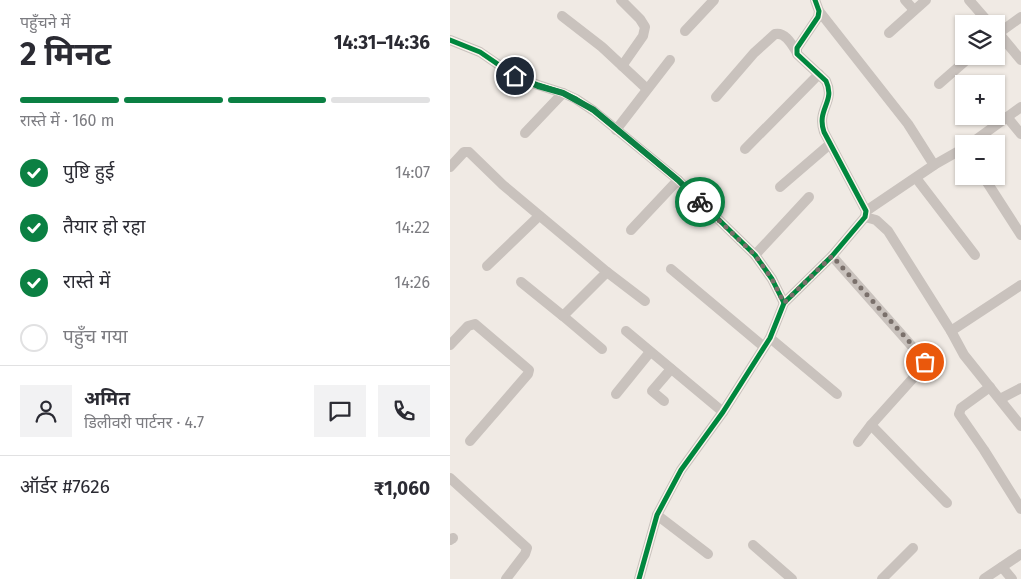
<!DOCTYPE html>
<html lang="hi">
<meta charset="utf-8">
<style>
body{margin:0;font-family:"Fira Sans","Noto Sans Devanagari",sans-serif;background:#f2f2f3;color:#2b2b33;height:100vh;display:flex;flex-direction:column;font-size:19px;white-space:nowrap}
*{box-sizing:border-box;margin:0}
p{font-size:16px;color:#7c7c81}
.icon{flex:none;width:28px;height:28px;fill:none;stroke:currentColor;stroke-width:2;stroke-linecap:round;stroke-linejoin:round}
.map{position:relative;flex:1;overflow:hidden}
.drawer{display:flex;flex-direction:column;background:#fff;width:450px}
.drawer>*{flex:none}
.buttons{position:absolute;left:505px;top:15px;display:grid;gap:10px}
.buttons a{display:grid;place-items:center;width:50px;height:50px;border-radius:0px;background:#fff;box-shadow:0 1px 4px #0004;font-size:25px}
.pin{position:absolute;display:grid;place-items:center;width:42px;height:42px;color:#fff;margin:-21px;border:2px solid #fff;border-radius:50%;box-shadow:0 1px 5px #0007}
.courier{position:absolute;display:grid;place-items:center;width:50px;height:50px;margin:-25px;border:4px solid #0b8043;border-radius:50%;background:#fff;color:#222;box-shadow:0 1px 6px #0007}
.overview em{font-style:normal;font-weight:700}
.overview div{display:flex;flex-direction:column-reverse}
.overview{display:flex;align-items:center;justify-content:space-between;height:85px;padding:0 20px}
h1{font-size:32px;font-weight:700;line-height:38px}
.bar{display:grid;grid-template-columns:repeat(4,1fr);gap:8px 5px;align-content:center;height:60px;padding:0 20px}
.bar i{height:6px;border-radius:4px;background:#e1e1e2}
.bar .active{background:#0b8043}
.bar p{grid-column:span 4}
.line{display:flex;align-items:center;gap:12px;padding:0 20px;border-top:1px solid #e1e1e2}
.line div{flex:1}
.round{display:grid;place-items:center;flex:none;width:52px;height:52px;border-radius:0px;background:#f2f2f3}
ol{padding:0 20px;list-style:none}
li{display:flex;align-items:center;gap:15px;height:55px}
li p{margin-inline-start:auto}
li .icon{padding:5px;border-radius:50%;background:#0b8043;color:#fff;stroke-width:4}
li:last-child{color:#7c7c81}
li i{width:28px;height:28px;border:2px solid #e1e1e2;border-radius:50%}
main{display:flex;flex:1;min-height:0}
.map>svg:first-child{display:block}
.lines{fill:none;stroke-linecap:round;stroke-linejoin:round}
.minor{stroke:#c9c2bd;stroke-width:10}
.cycleway-casing{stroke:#fbf4ed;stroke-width:8}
.cycleway{stroke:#00873e;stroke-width:5}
.done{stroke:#7a706b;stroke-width:5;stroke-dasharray:0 9}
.route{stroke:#0b8043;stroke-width:6}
</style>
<main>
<section class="drawer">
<div class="overview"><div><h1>2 मिनट</h1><p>पहुँचने में</p></div><em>14:31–14:36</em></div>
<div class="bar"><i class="active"></i><i class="active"></i><i class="active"></i><i></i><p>रास्ते में · 160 m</p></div>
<ol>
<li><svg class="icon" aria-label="check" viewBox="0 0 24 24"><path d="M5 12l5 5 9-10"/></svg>पुष्टि हुई<p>14:07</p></li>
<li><svg class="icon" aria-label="check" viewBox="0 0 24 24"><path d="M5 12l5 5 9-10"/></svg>तैयार हो रहा<p>14:22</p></li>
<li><svg class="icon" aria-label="check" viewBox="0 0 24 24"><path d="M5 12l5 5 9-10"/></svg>रास्ते में<p>14:26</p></li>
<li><i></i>पहुँच गया</li>
</ol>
<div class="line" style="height:90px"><a class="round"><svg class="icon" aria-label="person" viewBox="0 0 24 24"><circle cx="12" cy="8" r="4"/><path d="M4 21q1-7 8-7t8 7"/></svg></a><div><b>अमित</b><p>डिलीवरी पार्टनर · 4.7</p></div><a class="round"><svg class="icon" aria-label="chat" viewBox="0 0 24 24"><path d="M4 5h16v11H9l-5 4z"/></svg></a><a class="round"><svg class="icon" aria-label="phone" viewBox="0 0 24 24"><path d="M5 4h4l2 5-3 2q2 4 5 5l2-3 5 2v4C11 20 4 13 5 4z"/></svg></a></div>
<div class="line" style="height:65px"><div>ऑर्डर #7626</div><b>₹1,060</b></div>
</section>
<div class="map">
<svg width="571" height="579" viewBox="0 0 571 579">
<rect width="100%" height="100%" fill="#f0eae4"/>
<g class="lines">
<g class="minor">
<polyline points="171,0 190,19 195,27 193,36 172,66"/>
<polyline points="455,0 464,10"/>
<polyline points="519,0 540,24"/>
<polyline points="369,11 458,124 484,165 416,211"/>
<polyline points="112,16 152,47 197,89"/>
<polyline points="546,30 571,60"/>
<polyline points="235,31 264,0"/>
<polyline points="439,33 476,0"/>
<polyline points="546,35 571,17"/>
<polyline points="0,40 30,52 65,76 88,85 113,93 126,99 144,111 228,180 305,255 322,279 334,303"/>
<polyline points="489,84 521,56"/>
<path d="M 266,97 L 304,53 L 325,34 C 335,32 341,43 346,51"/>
<polyline points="557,117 571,134"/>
<polyline points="166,130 220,60"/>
<polyline points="75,133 113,93"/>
<polyline points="520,144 571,107"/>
<polyline points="295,149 369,74"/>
<polyline points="484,165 514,148"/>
<polyline points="0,167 14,152 19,152 53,185 157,272 113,316 152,349"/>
<polyline points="533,176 571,235"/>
<polyline points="466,178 525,255"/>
<polyline points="330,187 380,144"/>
<polyline points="415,217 426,220 438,231 501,331 514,355 571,426"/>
<polyline points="181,230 228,180"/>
<polyline points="305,255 359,197"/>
<polyline points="382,256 475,361 474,366 421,425 408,442"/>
<polyline points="37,266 89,216"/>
<polyline points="221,269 314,347"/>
<polyline points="157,272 195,301"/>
<polyline points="71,282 113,316"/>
<polyline points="176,331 273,412"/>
<polyline points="501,331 571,285"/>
<polyline points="320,338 387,394"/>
<polyline points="0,345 18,326 25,324 79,370 78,374 20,441"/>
<polyline points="540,387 511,408 509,414 534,450 571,509"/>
<polyline points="166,394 200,352"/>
<polyline points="550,399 571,388"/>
<polyline points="214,401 202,391 221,369"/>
<polyline points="421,425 497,503"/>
<polyline points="0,478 77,548 75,554 56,579"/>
<polyline points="207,515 258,554"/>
<polyline points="0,540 3,538"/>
<polyline points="303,545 342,579"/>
<polyline points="552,567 562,579"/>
<path d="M 189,579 L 207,515 L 231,470 L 273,412 L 320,338 L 334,303 L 382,256 L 415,217 L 416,211 L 374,132 C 366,109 386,102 376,81 L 347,54 L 347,48 L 368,17 L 369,11 L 365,0"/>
<polyline points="432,579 463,548"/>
<polyline points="534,579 571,554"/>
</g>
<g class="cycleway-casing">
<g id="cycleway">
<polyline points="0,40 30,52 65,76 88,85 113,93 126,99 144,111 228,180 305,255 322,279 334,303"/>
<path d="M 189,579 L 207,515 L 231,470 L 273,412 L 320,338 L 334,303 L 382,256 L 415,217 L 416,211 L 374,132 C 366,109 386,102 376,81 L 347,54 L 347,48 L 368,17 L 369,11 L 365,0"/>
</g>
</g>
<use href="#cycleway" class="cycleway"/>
</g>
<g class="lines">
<polyline class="done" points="250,202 305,255 322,279 334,303 382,256 474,358 475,362"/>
<polyline class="route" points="65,76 88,86 113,93 144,110 228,180 250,202"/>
</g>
</svg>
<div class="buttons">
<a><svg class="icon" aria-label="layers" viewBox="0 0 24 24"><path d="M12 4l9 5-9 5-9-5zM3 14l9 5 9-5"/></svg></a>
<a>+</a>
<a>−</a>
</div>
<div class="pin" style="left:475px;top:362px;background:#ea580c"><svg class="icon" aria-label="bag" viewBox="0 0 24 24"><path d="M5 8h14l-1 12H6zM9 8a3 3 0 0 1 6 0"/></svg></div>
<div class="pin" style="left:65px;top:76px;background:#1f2937"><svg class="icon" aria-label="home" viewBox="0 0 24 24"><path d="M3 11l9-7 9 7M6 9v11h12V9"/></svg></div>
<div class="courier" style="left:250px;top:202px"><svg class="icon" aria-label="bike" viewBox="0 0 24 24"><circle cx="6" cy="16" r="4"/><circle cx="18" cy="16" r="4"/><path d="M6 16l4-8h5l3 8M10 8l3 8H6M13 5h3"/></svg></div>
</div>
</main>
